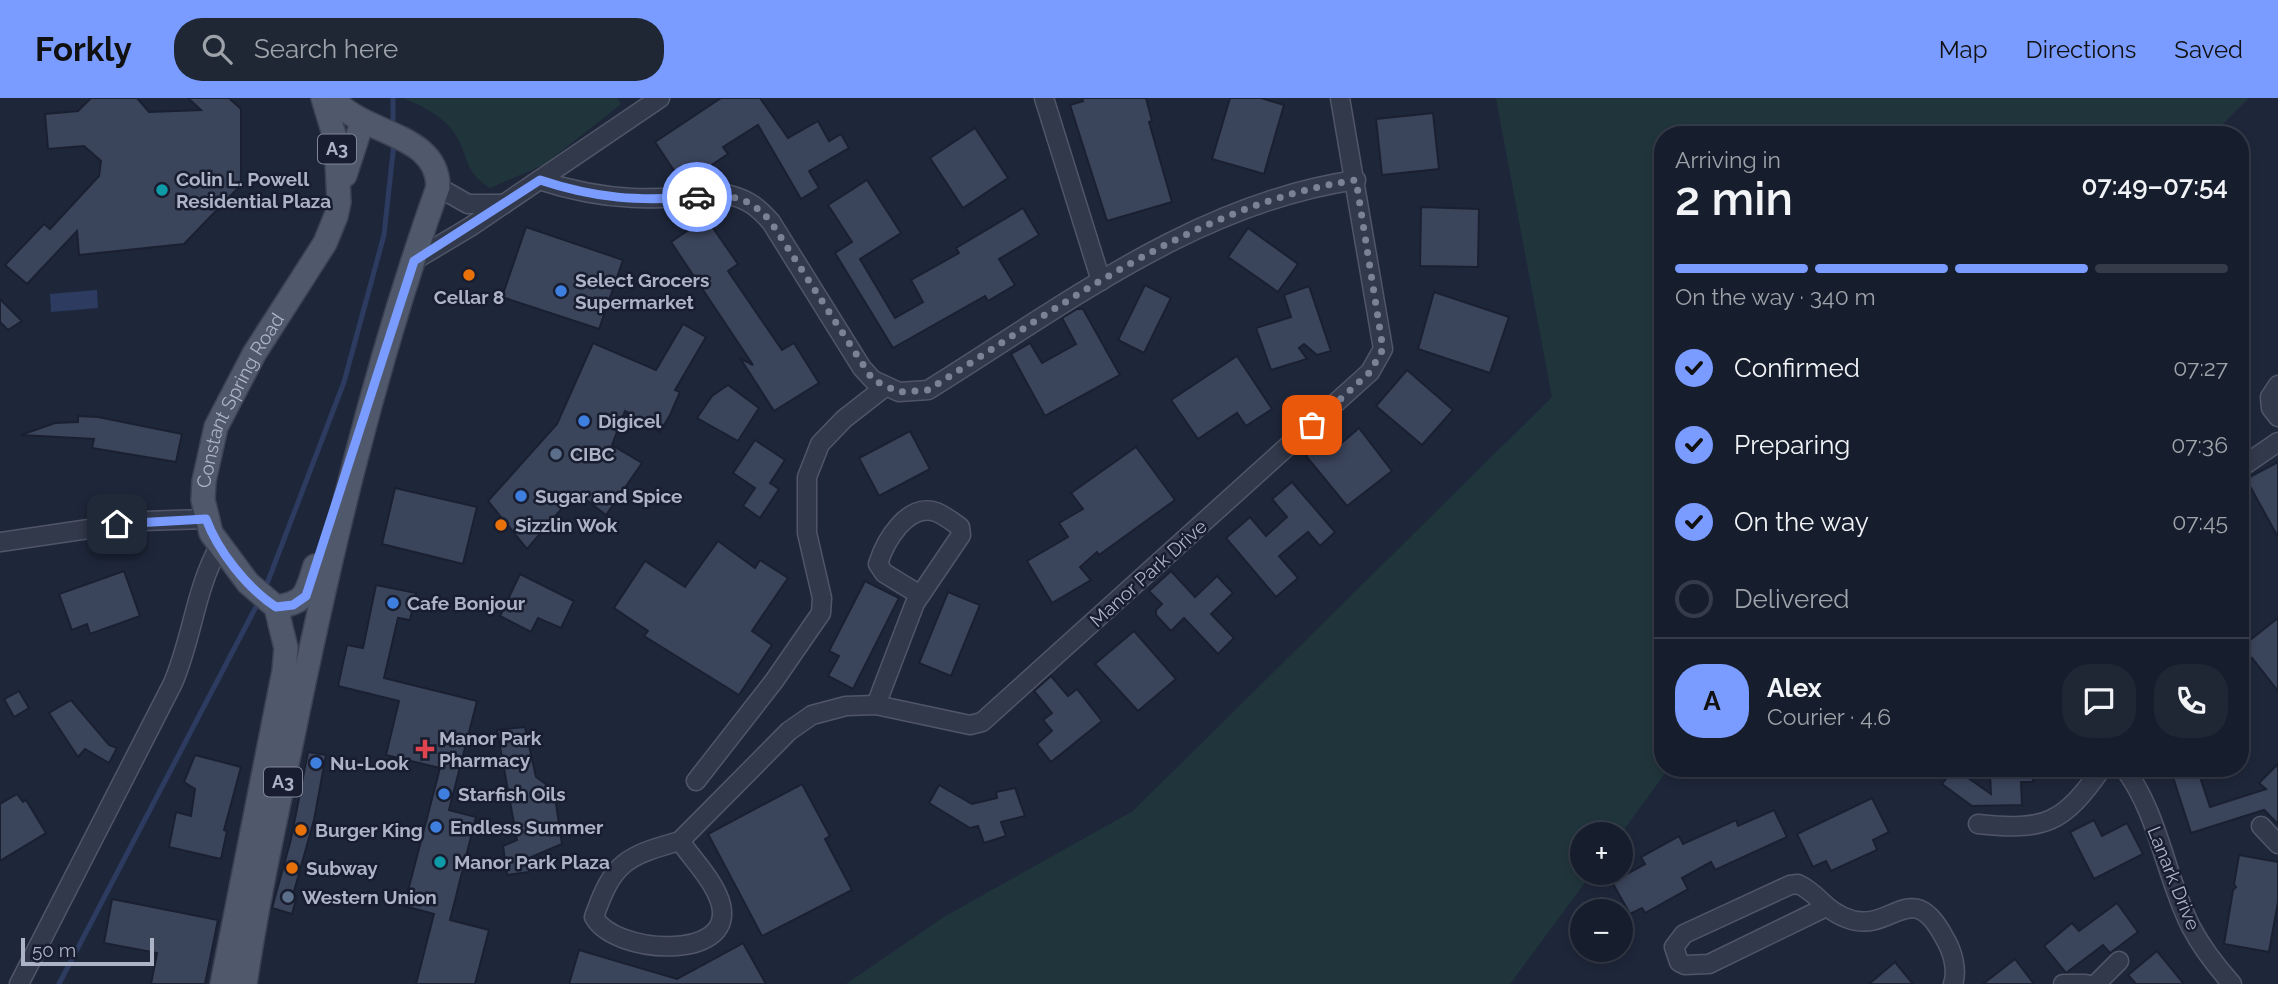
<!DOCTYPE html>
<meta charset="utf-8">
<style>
body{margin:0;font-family:Raleway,sans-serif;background:#1f2634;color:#f1f3f6;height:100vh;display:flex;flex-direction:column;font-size:26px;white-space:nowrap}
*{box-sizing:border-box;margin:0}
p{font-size:23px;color:#9ea2a9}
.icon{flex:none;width:38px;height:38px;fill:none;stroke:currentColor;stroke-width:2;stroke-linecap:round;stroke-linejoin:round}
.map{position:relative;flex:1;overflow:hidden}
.side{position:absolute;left:1654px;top:28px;width:595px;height:651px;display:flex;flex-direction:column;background:#161d2c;border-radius:28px;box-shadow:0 4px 10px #0003,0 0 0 2px #353b48}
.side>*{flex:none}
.buttons{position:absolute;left:1570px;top:724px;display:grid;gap:14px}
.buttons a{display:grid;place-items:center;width:63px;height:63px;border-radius:50%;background:#161d2c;box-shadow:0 4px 10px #0003,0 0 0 2px #353b48;font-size:35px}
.scale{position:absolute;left:21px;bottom:18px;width:133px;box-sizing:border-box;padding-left:7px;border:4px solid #acb3c7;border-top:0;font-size:19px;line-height:24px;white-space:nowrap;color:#acb3c7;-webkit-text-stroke:5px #181e2f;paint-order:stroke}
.pin{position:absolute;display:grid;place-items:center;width:60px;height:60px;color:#fff;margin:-30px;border-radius:14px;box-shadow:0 4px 10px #0006}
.courier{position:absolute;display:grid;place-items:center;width:70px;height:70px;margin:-35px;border:5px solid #7a9bff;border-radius:50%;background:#fff;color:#222;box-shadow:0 2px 9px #0007}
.head em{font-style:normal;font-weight:600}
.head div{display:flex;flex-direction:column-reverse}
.head{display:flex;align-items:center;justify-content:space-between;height:119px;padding:0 21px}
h1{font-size:46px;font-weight:600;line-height:52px}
.bar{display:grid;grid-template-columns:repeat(4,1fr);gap:10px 7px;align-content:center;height:84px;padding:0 21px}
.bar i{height:9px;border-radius:5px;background:#353b48}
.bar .on{background:#7a9bff}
.bar p{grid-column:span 4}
.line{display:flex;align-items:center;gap:18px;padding:0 21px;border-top:2px solid #353b48}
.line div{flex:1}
.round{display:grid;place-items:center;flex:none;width:74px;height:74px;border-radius:28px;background:#1f2634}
ol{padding:0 21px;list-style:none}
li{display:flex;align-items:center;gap:21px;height:77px}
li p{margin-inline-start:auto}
li .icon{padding:7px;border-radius:50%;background:#7a9bff;color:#111;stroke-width:4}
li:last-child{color:#9ea2a9}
li i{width:38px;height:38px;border:4px solid #353b48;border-radius:50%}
header{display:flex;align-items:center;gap:42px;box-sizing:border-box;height:98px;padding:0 35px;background:#7a9bff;color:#111}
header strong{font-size:33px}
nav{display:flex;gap:38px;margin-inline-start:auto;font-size:24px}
.search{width:490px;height:63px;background:#1f2634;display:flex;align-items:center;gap:18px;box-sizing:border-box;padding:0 24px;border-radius:28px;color:#9ea2a9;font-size:26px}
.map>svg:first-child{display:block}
.green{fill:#20353b}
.water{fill:#2c3b5f}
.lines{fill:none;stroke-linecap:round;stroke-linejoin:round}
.stream{stroke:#2c3b5f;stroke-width:5}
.building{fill:#3a445b;stroke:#1a2031;stroke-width:2}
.minor-casing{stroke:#505668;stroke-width:21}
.major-casing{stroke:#3c4254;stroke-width:26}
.minor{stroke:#32394a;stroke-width:18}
.major{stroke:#50586b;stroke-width:23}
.done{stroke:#7a8296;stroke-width:7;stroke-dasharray:0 12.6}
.route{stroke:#7a9bff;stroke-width:9}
.culture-dot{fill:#0f9aa8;stroke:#181e2f;stroke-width:2.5}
.food-dot{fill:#e8710a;stroke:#181e2f;stroke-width:2.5}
.shop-dot{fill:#3f7fe0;stroke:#181e2f;stroke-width:2.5}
.service-dot{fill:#5c6f8a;stroke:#181e2f;stroke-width:2.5}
.health-dot{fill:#e0444e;stroke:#181e2f;stroke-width:2.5}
.labels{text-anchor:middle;stroke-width:5;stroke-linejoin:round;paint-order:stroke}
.shield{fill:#181e2f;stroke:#808699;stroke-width:2}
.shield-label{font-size:18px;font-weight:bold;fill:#acb3c7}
.poi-label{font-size:19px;font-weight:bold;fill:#acb3c7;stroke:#181e2f;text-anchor:start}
.street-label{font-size:19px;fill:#acb3c7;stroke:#181e2f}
</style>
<header>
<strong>Forkly</strong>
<div class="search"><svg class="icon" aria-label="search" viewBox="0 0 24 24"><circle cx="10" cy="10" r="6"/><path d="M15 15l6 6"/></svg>Search here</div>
<nav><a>Map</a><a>Directions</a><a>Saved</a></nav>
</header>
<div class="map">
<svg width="2278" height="886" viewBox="0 0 2278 886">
<rect width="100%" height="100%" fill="#1e273a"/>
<g class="green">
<path d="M 403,0 L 617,0 L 621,6 L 545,66 L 490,90 C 465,74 470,64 458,41 C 447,19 424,9 403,0 Z"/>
<polygon points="1496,0 2249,0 2212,37 1662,37 1662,670 1669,670 1620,737 1582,737 1582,775 1592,775 1510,886 846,886 944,819 1133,713 1552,299"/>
</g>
<polygon class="water" points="97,192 98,210 51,214 50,196"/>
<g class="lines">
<g class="stream">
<polyline points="393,0 393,28"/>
<polyline points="265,491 344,284 384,137 394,45"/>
<polyline points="59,886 259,503"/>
</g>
</g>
<g class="building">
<polygon points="91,0 137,0 149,14 201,12 188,0 229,0 241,11 241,87 184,146 79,157 77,133 27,186 5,167 44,126 50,131 99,78 101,63 84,48 48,51 45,16 78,13"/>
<polygon points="721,0 760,0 788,40 818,23 829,43 841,36 849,50 809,73 819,90 801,101 758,27 723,49 728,56 683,86 655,44"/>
<polygon points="1082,0 1146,0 1152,23 1149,24 1172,104 1107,123 1070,7 1083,3"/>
<polygon points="1230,0 1261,0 1284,7 1264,76 1212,61"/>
<polygon points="1433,15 1439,71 1382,77 1376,21"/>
<polygon points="975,30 1008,80 963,110 930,60"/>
<polygon points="867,82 901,135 860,161 895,220 923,204 911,182 959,155 956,150 1023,110 1039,137 999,161 1015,187 988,203 985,198 893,250 835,155 852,144 828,107"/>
<polygon points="1421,109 1479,111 1478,169 1420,168"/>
<polygon points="706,120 738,166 728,173 782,252 794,245 819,285 774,313 740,260 753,267 671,144"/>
<polygon points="526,129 623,162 599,231 502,199"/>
<polygon points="1248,130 1298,166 1278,194 1228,159"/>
<polygon points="1145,187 1171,200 1144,255 1118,242"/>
<polygon points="1309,188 1331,253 1317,257 1304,246 1299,250 1307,261 1271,272 1256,230 1291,219 1284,197"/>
<polygon points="1434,194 1509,219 1490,275 1418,251"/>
<polygon points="0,201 22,223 8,232 0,224"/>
<polygon points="1077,211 1083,211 1120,277 1045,318 1011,256 1030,245 1042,265 1076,246 1062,220"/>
<polygon points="683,226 706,239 675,292 680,294 670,317 660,334 625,313 612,347 642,365 606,417 576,394 527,451 488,403 557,326 593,245 656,272"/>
<polygon points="1237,258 1272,311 1246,328 1237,315 1198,341 1171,302"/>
<polygon points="1407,272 1453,312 1422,347 1376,308"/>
<polygon points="728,287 759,310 738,343 697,320 712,298"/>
<polygon points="78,318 98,319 182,336 176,364 92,350 94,341 21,337 55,325 78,324"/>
<polygon points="1359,330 1392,373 1347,408 1306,358 1322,343 1331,354"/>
<polygon points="910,333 930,371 879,398 859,360"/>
<polygon points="755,342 785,362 770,385 779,391 760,420 743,408 755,390 733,375"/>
<polygon points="1136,349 1175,402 1099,457 1097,454 1080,469 1091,482 1052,505 1027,463 1068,439 1059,425 1083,411 1071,395"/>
<polygon points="2278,364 2278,439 2246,381"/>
<polygon points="1292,384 1335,434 1320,448 1308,434 1279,458 1298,480 1276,499 1226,440 1250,419 1266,438 1287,419 1272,401"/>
<polygon points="395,390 477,409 463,466 382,446"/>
<polygon points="718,443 755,470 760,462 788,480 752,533 772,547 739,597 644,538 648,533 614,510 645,463 685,489"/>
<polygon points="124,473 140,518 90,536 87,526 72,532 59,496"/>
<polygon points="1171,473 1195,499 1217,478 1233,495 1211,516 1234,540 1218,556 1184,520 1171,533 1156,517 1156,512 1162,506 1149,493"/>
<polygon points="520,476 574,503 561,530 538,520 531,534 500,518"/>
<polygon points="865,483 899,500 853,591 828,578 839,558 829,553"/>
<polygon points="376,487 416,495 410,522 398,520 384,580 477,603 449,712 476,719 450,822 489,832 475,886 416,886 434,816 404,808 440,670 386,657 399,603 338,588 347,547 363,550"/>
<polygon points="948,494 980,507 951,578 919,565"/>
<polygon points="2278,520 2278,593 2252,560 2240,569 2240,550"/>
<polygon points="1134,533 1176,581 1138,613 1095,566"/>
<polygon points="1051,578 1068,598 1077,591 1102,623 1051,664 1037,646 1052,633 1043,622 1052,615 1034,593"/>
<polygon points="19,593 29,610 14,619 4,601"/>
<polygon points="71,602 109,647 117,650 109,665 85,651 78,659 49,615"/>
<polygon points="525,629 536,679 554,692 562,746 529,760 529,774 507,777 503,748 517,742 497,632"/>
<polygon points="308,654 326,657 314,722 293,797 297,798 292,816 272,810 291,741"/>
<polygon points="195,657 241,669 224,732 227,733 221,761 169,749 176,714 191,718 195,691 184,684"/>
<polygon points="2278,666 2278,726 2264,712 2191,735 2170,670 2197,670 2210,709 2266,691 2259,685"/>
<polygon points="1954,670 1991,696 1990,676 1995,676 1995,670 2032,670 2033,684 2021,684 2022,707 1972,708 1942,686"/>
<polygon points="802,686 830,738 825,741 852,792 762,838 708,736"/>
<polygon points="939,687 972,706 997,700 996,694 1015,690 1025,718 1001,724 1006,738 984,745 978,728 970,730 929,705"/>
<polygon points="17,696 23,704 26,702 46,735 0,763 0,706"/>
<polygon points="1872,700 1889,734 1873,742 1877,752 1831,773 1826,763 1813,769 1797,736"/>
<polygon points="1774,712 1787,739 1715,772 1711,764 1682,780 1688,791 1645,815 1642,810 1630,816 1612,784 1645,766 1641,759 1679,738 1683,746 1736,722 1738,728"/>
<polygon points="2094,722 2102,738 2127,725 2143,756 2094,781 2070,734"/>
<polygon points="2239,757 2278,764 2278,804 2269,854 2224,846 2233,792 2236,789 2234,786"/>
<polygon points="112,801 218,822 205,886 151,886 157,855 104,845"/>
<polygon points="2117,805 2138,834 2110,855 2103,847 2066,875 2044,848 2072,825 2079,833"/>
<polygon points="743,845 766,886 569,886 579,852 677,881"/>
<polygon points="2157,853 2184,886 2136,886 2128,877"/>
<polygon points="2015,861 2034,886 1983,886"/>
<polygon points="1895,864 1913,886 1869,886"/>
</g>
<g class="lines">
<g class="minor-casing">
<g id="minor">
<polyline points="1044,0 1101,183"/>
<path d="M 539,82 C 609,105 654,102 726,96 C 747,101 757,108 771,124 L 862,270 L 873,282 L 899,294 L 928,292 C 1062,209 1196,105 1356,82"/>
<polyline points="438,89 468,106 504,106"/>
<polyline points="413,163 470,129 660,0"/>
<polyline points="2278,287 2270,299 2271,310 2278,319"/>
<polyline points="2240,370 2278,344"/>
<polyline points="0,444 143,423 206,421"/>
<path d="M 876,607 L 915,505 L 961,437 L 960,429 C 953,424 944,417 936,414 C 908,404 885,443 878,466 L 884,475 L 920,497"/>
<path d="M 2124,670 C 2159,716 2165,778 2191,829 C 2202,850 2216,868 2232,886"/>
<polyline points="696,683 774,583 821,515 822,500 807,435 807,379 820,346 844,321 885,289"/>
<path d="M 1978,726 C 2045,733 2063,726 2102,670"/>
<polyline points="2261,728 2278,746"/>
<polyline points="680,743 789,633 812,617 846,608 876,607 970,627 982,624 1370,274 1383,251 1340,0"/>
<path d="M 680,743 C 693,762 716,785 721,807 C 735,863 615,857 594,819 C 613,764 626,758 680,743 Z"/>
<path d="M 1824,810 L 1709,866 L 1685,867 L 1679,864 L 1674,849 L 1684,836 L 1790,787 L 1798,786 C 1820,796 1824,814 1852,822 C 1893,833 1912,779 1944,839 C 1952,852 1958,871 1953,886"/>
<path d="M 19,886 L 173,585 C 193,538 195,491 220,447"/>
<polyline points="2063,886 2086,886"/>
<polyline points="2096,886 2119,863"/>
</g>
</g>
<g class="major-casing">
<g id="major">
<polyline points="345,77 360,31 367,26"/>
<path d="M 276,509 C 306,505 306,496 315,468"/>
<path id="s1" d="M 222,886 L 284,573 L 286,550 L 276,509 L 248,485 L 211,435 L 203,402 L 204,383 L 216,329 L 254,256 L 325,145 L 336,118 L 339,104 L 336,43 L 323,0"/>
<path d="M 245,886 C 257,804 275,723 292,642 C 330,455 374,269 438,89 C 438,34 361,37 333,0"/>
</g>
</g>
<use href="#minor" class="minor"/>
<use href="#major" class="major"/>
</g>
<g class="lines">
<path class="done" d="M 697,99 C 730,96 749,98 771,124 L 873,282 L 899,294 L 928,292 C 1062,208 1196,106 1356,82 L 1383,251 L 1370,274 L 1312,327"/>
<path class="route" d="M 117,426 L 206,421 C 218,453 247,490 276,509 L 293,507 L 306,498 L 414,163 L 540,82 C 597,101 638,103 697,99"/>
</g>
<g class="culture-dot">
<circle cx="162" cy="92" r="7"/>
<circle cx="440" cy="764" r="7"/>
</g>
<g class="food-dot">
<circle cx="469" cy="177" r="7"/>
<circle cx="501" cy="427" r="7"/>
<circle cx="301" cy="732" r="7"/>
<circle cx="292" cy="770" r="7"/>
</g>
<g class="shop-dot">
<circle cx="561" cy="193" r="7"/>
<circle cx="584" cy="323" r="7"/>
<circle cx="521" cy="398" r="7"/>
<circle cx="393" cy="505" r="7"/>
<circle cx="316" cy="665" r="7"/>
<circle cx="444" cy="696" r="7"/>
<circle cx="436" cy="729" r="7"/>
</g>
<g class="service-dot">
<circle cx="556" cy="356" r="7"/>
<circle cx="288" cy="799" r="7"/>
</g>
<path class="health-dot" d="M421.5 640.5h7v7h7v7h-7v7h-7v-7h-7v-7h7z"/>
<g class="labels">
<g class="shield">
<rect x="318" y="36.5" width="38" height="29" rx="5"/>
<rect x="264" y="669.5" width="38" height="29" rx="5"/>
</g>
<g class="shield-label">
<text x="337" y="57">A3</text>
<text x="283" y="690">A3</text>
</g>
<g class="poi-label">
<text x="176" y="88">Colin L. Powell<tspan x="176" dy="22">Residential Plaza</tspan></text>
<text x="575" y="189">Select Grocers<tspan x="575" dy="22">Supermarket</tspan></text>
<text x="469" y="206" text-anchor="middle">Cellar 8</text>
<text x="598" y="330">Digicel</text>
<text x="570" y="363">CIBC</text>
<text x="535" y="405">Sugar and Spice</text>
<text x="515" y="434">Sizzlin Wok</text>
<text x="407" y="512">Cafe Bonjour</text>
<text x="439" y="647">Manor Park<tspan x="439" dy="22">Pharmacy</tspan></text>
<text x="330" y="672">Nu-Look</text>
<text x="458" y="703">Starfish Oils</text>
<text x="450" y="736">Endless Summer</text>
<text x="315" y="739">Burger King</text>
<text x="454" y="771">Manor Park Plaza</text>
<text x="306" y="777">Subway</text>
<text x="302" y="806">Western Union</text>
</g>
<g class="street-label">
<text dy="7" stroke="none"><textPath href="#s1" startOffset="625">Constant Spring Road</textPath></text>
<text transform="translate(1148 475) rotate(-42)" y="7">Manor Park Drive</text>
<text transform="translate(2174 780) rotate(68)" y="7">Lanark Drive</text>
</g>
</g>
</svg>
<div class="buttons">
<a>+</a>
<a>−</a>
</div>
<div class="scale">50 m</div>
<div class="pin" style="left:1312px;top:327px;background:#ea580c"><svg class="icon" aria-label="bag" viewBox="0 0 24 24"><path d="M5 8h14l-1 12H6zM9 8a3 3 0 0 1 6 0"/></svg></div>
<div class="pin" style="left:117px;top:426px;background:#1f2937"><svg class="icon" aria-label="home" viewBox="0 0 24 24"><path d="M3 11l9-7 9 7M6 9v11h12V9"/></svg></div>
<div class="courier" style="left:697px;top:99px"><svg class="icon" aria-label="car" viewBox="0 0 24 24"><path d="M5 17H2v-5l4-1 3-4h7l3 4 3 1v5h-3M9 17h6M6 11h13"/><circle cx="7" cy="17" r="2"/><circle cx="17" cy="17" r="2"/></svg></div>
<section class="side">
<div class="head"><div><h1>2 min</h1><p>Arriving in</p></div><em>07:49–07:54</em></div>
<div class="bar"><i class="on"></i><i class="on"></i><i class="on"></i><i></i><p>On the way · 340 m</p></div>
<ol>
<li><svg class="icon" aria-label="check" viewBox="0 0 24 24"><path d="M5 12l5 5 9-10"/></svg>Confirmed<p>07:27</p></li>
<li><svg class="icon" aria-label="check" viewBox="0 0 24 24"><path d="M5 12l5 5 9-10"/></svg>Preparing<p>07:36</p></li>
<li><svg class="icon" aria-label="check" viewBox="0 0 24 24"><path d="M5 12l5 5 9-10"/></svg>On the way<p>07:45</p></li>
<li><i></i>Delivered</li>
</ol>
<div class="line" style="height:126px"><b class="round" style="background:#7a9bff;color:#111">A</b><div><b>Alex</b><p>Courier · 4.6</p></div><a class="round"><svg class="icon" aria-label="chat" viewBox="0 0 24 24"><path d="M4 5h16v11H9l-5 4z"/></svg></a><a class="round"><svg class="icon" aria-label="phone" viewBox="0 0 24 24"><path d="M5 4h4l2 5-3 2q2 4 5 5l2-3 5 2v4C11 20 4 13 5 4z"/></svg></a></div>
</section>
</div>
